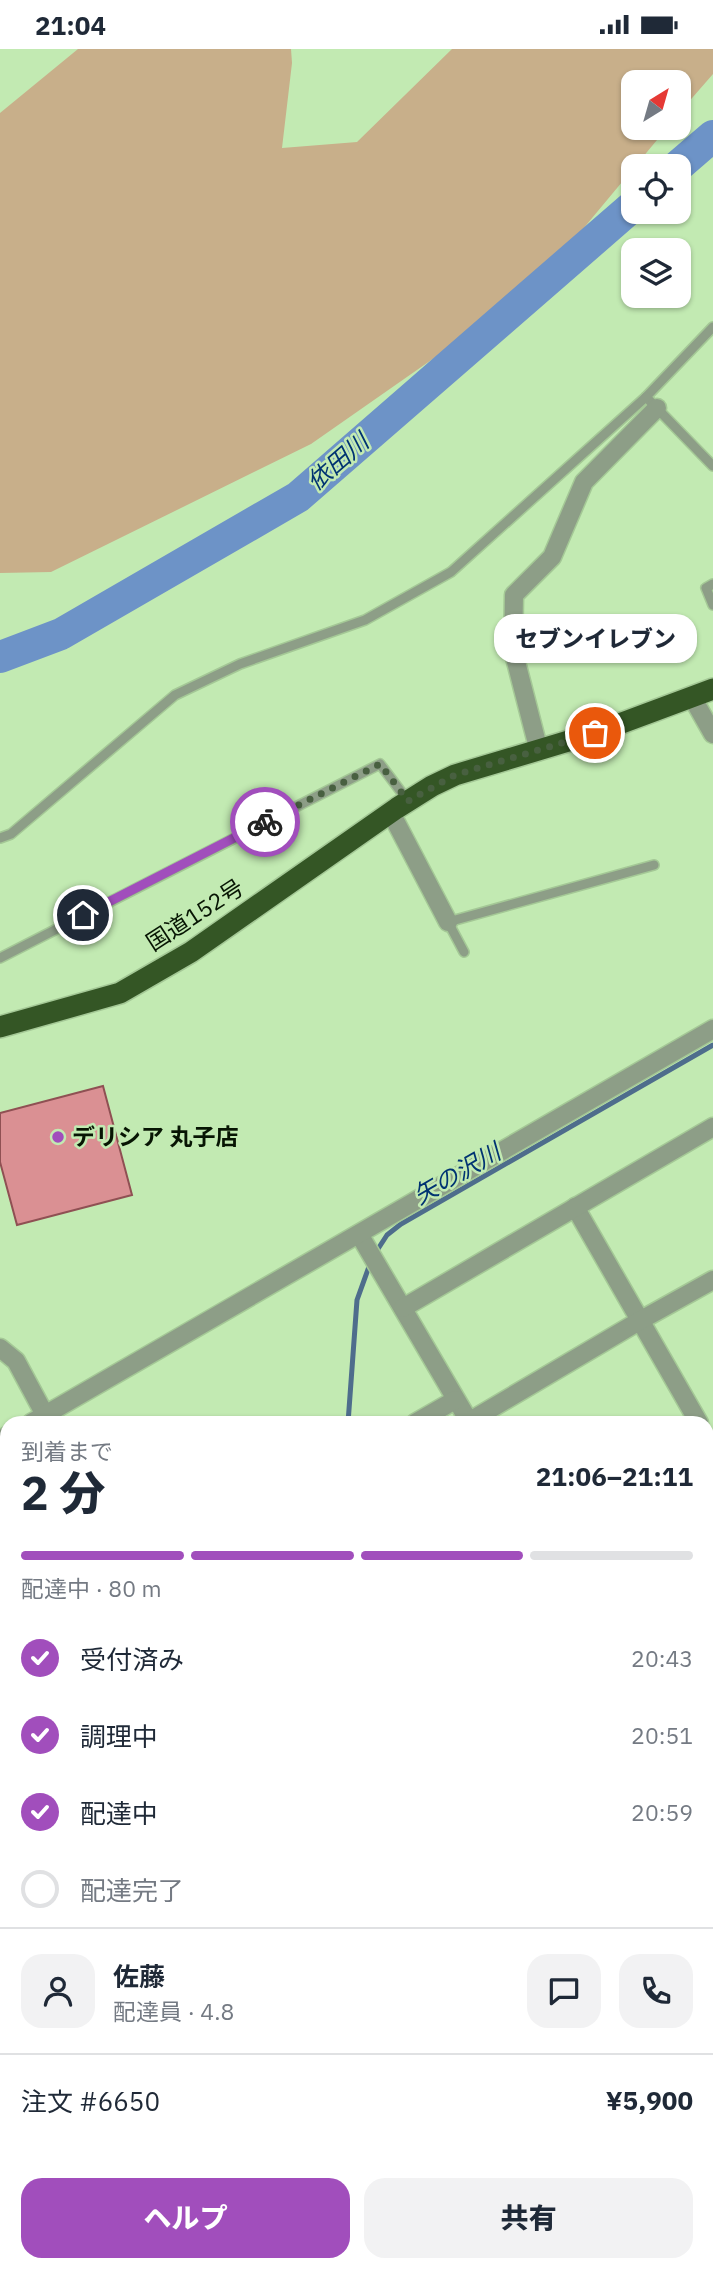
<!DOCTYPE html>
<html lang="ja">
<meta charset="utf-8">
<style>
body{margin:0;font-family:"IBM Plex Sans","Noto Sans JP",sans-serif;background:#f2f2f3;color:#1f2937;height:100vh;display:flex;flex-direction:column;font-size:26px;white-space:nowrap}
*{box-sizing:border-box;margin:0}
p{font-size:23px;color:#747a83}
.icon{flex:none;width:38px;height:38px;fill:none;stroke:currentColor;stroke-width:2;stroke-linecap:round;stroke-linejoin:round}
.map{position:relative;flex:1;overflow:hidden}
.drawer{position:absolute;left:0px;top:1367px;width:714px;height:856px;display:flex;flex-direction:column;background:#fff;border-radius:21px 21px 0 0;box-shadow:0 2px 5px #0004}
.drawer>*{flex:none}
.needle{width:46px;rotate:37deg}
.controls{position:absolute;left:621px;top:21px;display:grid;gap:14px}
.controls a{display:grid;place-items:center;width:70px;height:70px;border-radius:14px;background:#fff;box-shadow:0 2px 5px #0004;font-size:35px}
.pin{position:absolute;display:grid;place-items:center;width:60px;height:60px;color:#fff;margin:-30px;border:4px solid #fff;border-radius:50%;box-shadow:0 2px 7px #0007}
.courier{position:absolute;display:grid;place-items:center;width:70px;height:70px;margin:-35px;border:5px solid #a14ebc;border-radius:50%;background:#fff;color:#222;box-shadow:0 2px 9px #0007}
.bubble{position:absolute;height:49px;border-radius:21px;background:#fff;box-shadow:0 2px 5px #0004;font-size:23px;font-weight:800;line-height:49px;text-align:center}
.head em{font-style:normal;font-weight:800}
.head div{display:flex;flex-direction:column-reverse}
.head{display:flex;align-items:center;justify-content:space-between;height:119px;padding:0 21px}
h1{font-size:46px;font-weight:800;line-height:52px}
.bar{display:grid;grid-template-columns:repeat(4,1fr);gap:10px 7px;align-content:center;height:84px;padding:0 21px}
.bar i{height:9px;border-radius:5px;background:#e0e1e3}
.bar .current{background:#a14ebc}
.bar p{grid-column:span 4}
.line{display:flex;align-items:center;gap:18px;padding:0 21px;border-top:2px solid #e0e1e3}
.line div{flex:1}
.round{display:grid;place-items:center;flex:none;width:74px;height:74px;border-radius:21px;background:#f2f2f3}
ol{padding:0 21px;list-style:none}
li{display:flex;align-items:center;gap:21px;height:77px}
li p{margin-inline-start:auto}
li .icon{padding:7px;border-radius:50%;background:#a14ebc;color:#fff;stroke-width:4}
li:last-child{color:#747a83}
li i{width:38px;height:38px;border:4px solid #e0e1e3;border-radius:50%}
.button{display:flex;gap:14px;margin-top:auto;padding:14px 21px}
.button a{flex:1;height:80px;border-radius:21px;background:#a14ebc;color:#fff;font-size:28px;font-weight:800;line-height:80px;text-align:center}
.button a+a{background:#f2f2f3;color:#1f2937}
.status{display:flex;justify-content:space-between;align-items:center;height:49px;padding:0 35px;background:#fff;direction:ltr}
.status svg{height:19px;fill:currentColor}
.map>svg:first-child{display:block}
.green{fill:#c8af8a}
.lines{fill:none;stroke-linecap:round;stroke-linejoin:round}
.stream{stroke:#4e6d8c;stroke-width:5}
.river{stroke:#6d93c7;stroke-width:32}
.building{fill:#da9093;stroke:#8f5053;stroke-width:2}
.lane-casing{stroke:#a4c896;stroke-width:12}
.street-casing{stroke:#a4c896;stroke-width:21}
.primary-casing{stroke:#a4c896;stroke-width:24}
.highway-casing{stroke:#a4c896;stroke-width:24}
.path{stroke:#77946c;stroke-width:3.5;stroke-dasharray:3.5 3.5;stroke-linecap:butt}
.lane{stroke:#8d9e87;stroke-width:9}
.street{stroke:#8d9e87;stroke-width:18}
.primary{stroke:#4c6940;stroke-width:21}
.highway{stroke:#345625;stroke-width:21}
.done{stroke:#486040;stroke-width:7;stroke-dasharray:0 12.6}
.route{stroke:#a14ebc;stroke-width:9}
.poi-dot{fill:#a14ebc;stroke:#c2eab2;stroke-width:2.5}
.labels{text-anchor:middle;stroke-width:5;stroke-linejoin:round;paint-order:stroke}
.street-label{font-size:23px;fill:#071503;stroke:#c2eab2}
.poi-label{font-size:23px;font-weight:bold;fill:#071503;stroke:#c2eab2;text-anchor:start}
.water-label{font-size:24px;font-style:italic;fill:#003372;stroke:#c2eab2}
</style>
<div class="status"><b>21:04</b><svg viewBox="0 0 49 12"><path d="M0 12V9h3v3zM5 12V6h3v6zM10 12V3h3v9zM15 12V0h3v12zM26 1h20v11H26zM47 4h2v5h-2z"/></svg></div>
<div class="map">
<svg width="713" height="2222" viewBox="0 0 713 2222">
<rect width="100%" height="100%" fill="#c2eab2"/>
<g class="green">
<polygon points="78,0 291,0 292,14 282,99 357,93 452,0 713,0 713,25 679,64 679,33 634,33 634,79 667,79 533,240 311,395 51,523 0,524 0,64"/>
<polygon points="7,1831 7,2081 0,2076 0,1835"/>
</g>
<g class="lines">
<g class="stream">
<polyline points="376,1203 387,1186 401,1175 713,996"/>
<polyline points="348,1374 357,1251 371,1212"/>
<polyline points="0,1820 7,1817"/>
</g>
<g class="river">
<polyline points="678,117 713,87"/>
<polyline points="0,608 61,585 298,448 634,156"/>
</g>
</g>
<polygon class="building" points="103,1037 132,1146 17,1176 0,1113 0,1064"/>
<g class="lines">
<g class="lane-casing">
<g id="lane">
<polyline points="713,278 646,348 713,417"/>
<polyline points="713,535 706,539 713,556"/>
<polyline points="0,789 11,785 175,646 240,615 365,571 451,523 646,348"/>
<polyline points="464,903 448,873 654,816"/>
<polyline points="0,909 380,715 408,752"/>
</g>
</g>
<g class="street-casing">
<g id="street">
<polyline points="692,648 713,685"/>
<polyline points="539,702 513,601 514,546 552,508 584,433 657,359"/>
<polyline points="391,764 448,873"/>
<polyline points="575,1158 699,1374"/>
<polyline points="359,1185 470,1374"/>
<polyline points="403,1259 713,1078"/>
<polyline points="0,1299 16,1312 45,1366"/>
<polyline points="470,1372 641,1271 713,1231"/>
<polyline points="31,1374 713,980"/>
<polyline points="415,1374 455,1351"/>
<polyline points="0,1391 7,1387"/>
<polyline points="0,1553 7,1550"/>
<polyline points="0,1802 7,1799"/>
</g>
</g>
<g class="primary-casing">
<g id="primary">
<polyline points="0,2195 7,2195"/>
<polyline points="93,2216 108,2222"/>
</g>
</g>
<g class="highway-casing">
<polyline id="highway" points="0,978 120,944 191,903 397,759 432,737 455,726 595,684 713,640"/>
</g>
<g class="path">
<polyline points="707,1586 713,1583"/>
<polyline points="707,1895 713,1900"/>
<polyline points="707,2049 713,2040"/>
<polyline points="55,2222 60,2216"/>
<polyline points="589,2222 594,2216"/>
</g>
<use href="#lane" class="lane"/>
<use href="#street" class="street"/>
<use href="#primary" class="primary"/>
<use href="#highway" class="highway"/>
</g>
<g class="lines">
<polyline class="done" points="265,773 380,715 408,752 455,726 595,684"/>
<polyline class="route" points="83,866 265,773"/>
</g>
<circle class="poi-dot" cx="58" cy="1088" r="7"/>
<g class="labels">
<g class="street-label">
<text transform="translate(195 866) rotate(-33)" y="8">国道152号</text>
</g>
<g class="poi-label">
<text x="72" y="1096">デリシア 丸子店</text>
</g>
<g class="water-label">
<text transform="translate(338 413) rotate(-41)" y="8">依田川</text>
<text transform="translate(457 1125) rotate(-30)" y="8">矢の沢川</text>
</g>
</g>
</svg>
<div class="controls">
<a><svg class="needle" viewBox="-14 -14 28 28"><path d="M0-13l5 13h-10z" fill="#e53935"/><path d="M0 13l5-13h-10z" fill="#747a83"/></svg></a>
<a><svg class="icon" aria-label="locate" viewBox="0 0 24 24"><circle cx="12" cy="12" r="6"/><path d="M12 2v4M12 18v4M2 12h4M18 12h4"/></svg></a>
<a><svg class="icon" aria-label="layers" viewBox="0 0 24 24"><path d="M12 4l9 5-9 5-9-5zM3 14l9 5 9-5"/></svg></a>
</div>
<div class="pin" style="left:595px;top:684px;background:#ea580c"><svg class="icon" aria-label="bag" viewBox="0 0 24 24"><path d="M5 8h14l-1 12H6zM9 8a3 3 0 0 1 6 0"/></svg></div>
<div class="pin" style="left:83px;top:866px;background:#1f2937"><svg class="icon" aria-label="home" viewBox="0 0 24 24"><path d="M3 11l9-7 9 7M6 9v11h12V9"/></svg></div>
<div class="courier" style="left:265px;top:773px"><svg class="icon" aria-label="bike" viewBox="0 0 24 24"><circle cx="6" cy="16" r="4"/><circle cx="18" cy="16" r="4"/><path d="M6 16l4-8h5l3 8M10 8l3 8H6M13 5h3"/></svg></div>
<div class="bubble" style="left:494px;top:565px;width:203px">セブンイレブン</div>
<section class="drawer">
<div class="head"><div><h1>2 分</h1><p>到着まで</p></div><em>21:06–21:11</em></div>
<div class="bar"><i class="current"></i><i class="current"></i><i class="current"></i><i></i><p>配達中 · 80 m</p></div>
<ol>
<li><svg class="icon" aria-label="check" viewBox="0 0 24 24"><path d="M5 12l5 5 9-10"/></svg>受付済み<p>20:43</p></li>
<li><svg class="icon" aria-label="check" viewBox="0 0 24 24"><path d="M5 12l5 5 9-10"/></svg>調理中<p>20:51</p></li>
<li><svg class="icon" aria-label="check" viewBox="0 0 24 24"><path d="M5 12l5 5 9-10"/></svg>配達中<p>20:59</p></li>
<li><i></i>配達完了</li>
</ol>
<div class="line" style="height:126px"><a class="round"><svg class="icon" aria-label="person" viewBox="0 0 24 24"><circle cx="12" cy="8" r="4"/><path d="M4 21q1-7 8-7t8 7"/></svg></a><div><b>佐藤</b><p>配達員 · 4.8</p></div><a class="round"><svg class="icon" aria-label="chat" viewBox="0 0 24 24"><path d="M4 5h16v11H9l-5 4z"/></svg></a><a class="round"><svg class="icon" aria-label="phone" viewBox="0 0 24 24"><path d="M5 4h4l2 5-3 2q2 4 5 5l2-3 5 2v4C11 20 4 13 5 4z"/></svg></a></div>
<div class="line" style="height:91px"><div>注文 #6650</div><b>¥5,900</b></div>
<div class="button"><a>ヘルプ</a><a>共有</a></div>
</section>
</div>
